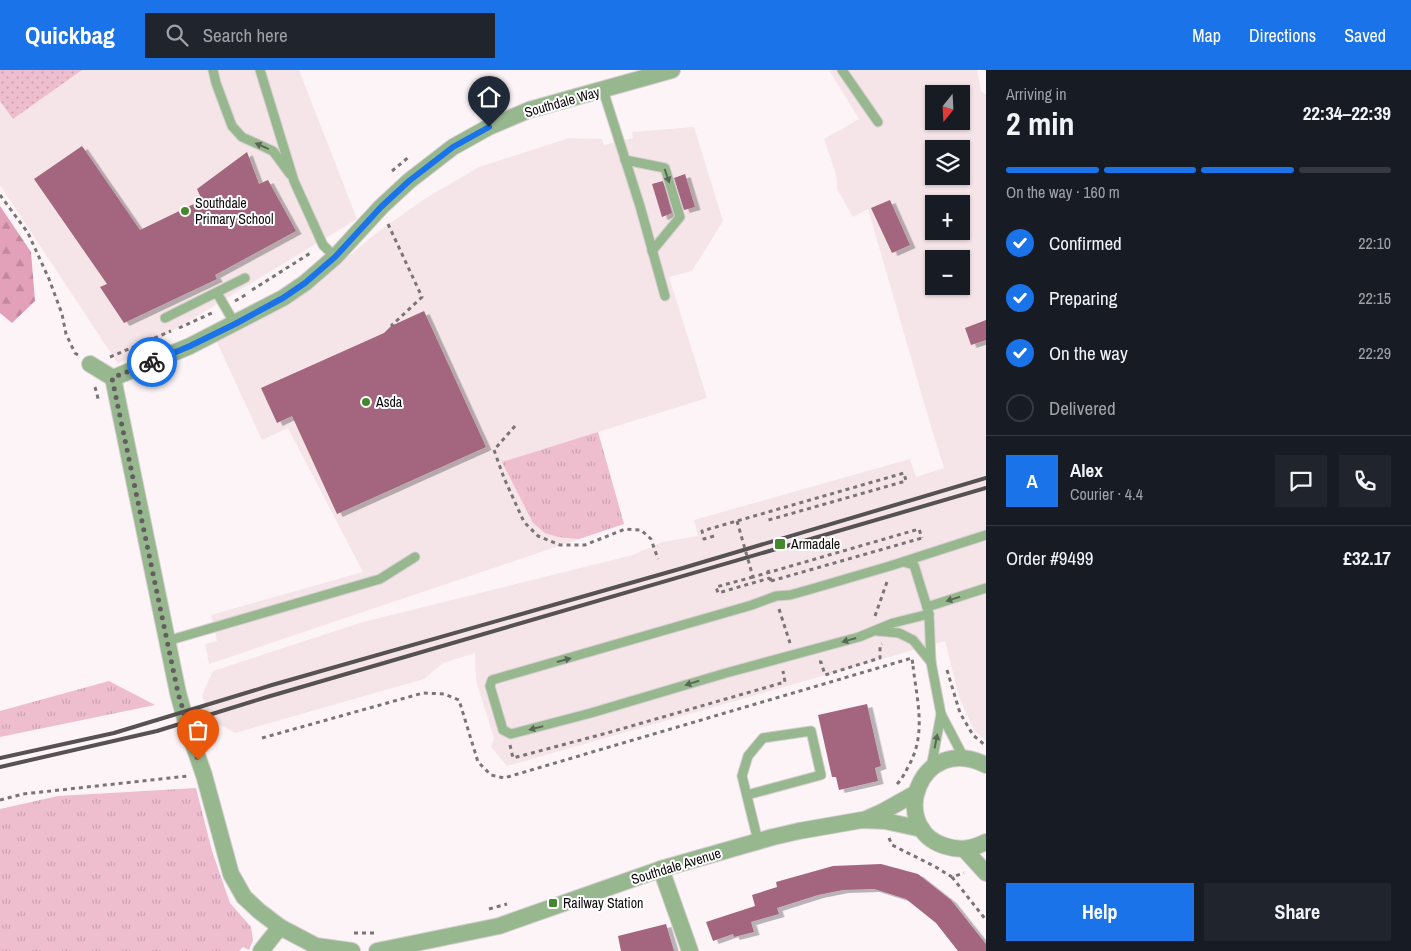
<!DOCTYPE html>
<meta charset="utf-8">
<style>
body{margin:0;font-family:"Archivo Narrow",sans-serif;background:#20242c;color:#f1f3f6;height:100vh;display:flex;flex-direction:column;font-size:19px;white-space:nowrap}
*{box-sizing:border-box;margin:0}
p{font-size:16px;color:#9ea1a6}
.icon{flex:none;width:28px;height:28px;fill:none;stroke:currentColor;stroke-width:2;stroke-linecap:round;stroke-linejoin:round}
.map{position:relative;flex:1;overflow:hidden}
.side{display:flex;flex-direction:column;background:#171b24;width:425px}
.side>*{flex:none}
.needle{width:32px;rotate:198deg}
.tools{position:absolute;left:925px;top:15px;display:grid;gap:10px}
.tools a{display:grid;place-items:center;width:45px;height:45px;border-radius:0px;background:#171b24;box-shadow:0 1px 4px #0004;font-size:25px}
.pin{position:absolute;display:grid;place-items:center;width:42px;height:42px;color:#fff;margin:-51px -21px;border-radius:50% 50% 50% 0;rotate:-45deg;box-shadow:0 0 5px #0007}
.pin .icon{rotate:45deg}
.courier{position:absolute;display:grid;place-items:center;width:50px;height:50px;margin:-25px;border:4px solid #1a73e8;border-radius:50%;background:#fff;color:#222;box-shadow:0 1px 6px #0007}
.summary em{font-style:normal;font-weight:700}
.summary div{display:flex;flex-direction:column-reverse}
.summary{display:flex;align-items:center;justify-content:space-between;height:85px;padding:0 20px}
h1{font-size:32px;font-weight:700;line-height:38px}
.bar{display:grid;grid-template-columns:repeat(4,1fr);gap:8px 5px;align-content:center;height:60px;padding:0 20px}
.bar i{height:6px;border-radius:4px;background:#363941}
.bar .active{background:#1a73e8}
.bar p{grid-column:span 4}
.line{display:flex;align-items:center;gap:12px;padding:0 20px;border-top:1px solid #363941}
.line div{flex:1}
.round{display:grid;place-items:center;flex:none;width:52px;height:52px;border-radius:0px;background:#20242c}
ol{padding:0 20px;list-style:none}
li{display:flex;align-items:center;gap:15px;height:55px}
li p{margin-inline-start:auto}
li .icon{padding:5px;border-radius:50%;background:#1a73e8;color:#fff;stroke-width:4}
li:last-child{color:#9ea1a6}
li i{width:28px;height:28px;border:2px solid #363941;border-radius:50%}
.cta{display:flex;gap:10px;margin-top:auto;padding:10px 20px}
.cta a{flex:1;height:58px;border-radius:0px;background:#1a73e8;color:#fff;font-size:20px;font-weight:700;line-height:58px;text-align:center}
.cta a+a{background:#20242c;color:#f1f3f6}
header{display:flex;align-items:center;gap:30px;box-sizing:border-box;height:70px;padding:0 25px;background:#1a73e8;color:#fff}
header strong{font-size:24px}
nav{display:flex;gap:28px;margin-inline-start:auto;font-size:18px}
.search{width:350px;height:45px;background:#20242c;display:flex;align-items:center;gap:12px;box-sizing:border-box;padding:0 18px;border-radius:0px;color:#9ea1a6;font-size:19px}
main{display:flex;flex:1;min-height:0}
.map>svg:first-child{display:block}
.built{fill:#f5e5e9;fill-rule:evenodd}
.grass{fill:url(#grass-tufts)}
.forest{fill:url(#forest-firs)}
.park{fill:url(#park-dots)}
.building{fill:#a4667e;filter:url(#shadow)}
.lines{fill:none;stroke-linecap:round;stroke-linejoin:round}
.service-casing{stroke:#d7cfd1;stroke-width:11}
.minor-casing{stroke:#d7cfd1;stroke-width:18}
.path{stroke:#7a7476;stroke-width:3;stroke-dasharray:4 4;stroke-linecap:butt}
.service{stroke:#97b78f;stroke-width:9}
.minor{stroke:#97b78f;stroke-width:16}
.rail{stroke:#565153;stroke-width:4}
.path-bridge{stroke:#7a7476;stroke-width:3;stroke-dasharray:4 4;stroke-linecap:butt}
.oneway{fill:#596a54}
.done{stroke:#625d5e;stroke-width:5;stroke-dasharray:0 9}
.route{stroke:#1a73e8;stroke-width:6}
.poi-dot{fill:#43882d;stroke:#fff;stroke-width:2}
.labels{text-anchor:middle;stroke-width:4;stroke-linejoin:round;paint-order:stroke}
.street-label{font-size:14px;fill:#0e0b0c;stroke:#fff}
.poi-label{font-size:14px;fill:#0e0b0c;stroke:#fff;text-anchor:start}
</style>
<header>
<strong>Quickbag</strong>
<div class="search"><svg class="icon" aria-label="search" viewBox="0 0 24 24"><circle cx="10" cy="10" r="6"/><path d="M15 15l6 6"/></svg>Search here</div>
<nav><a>Map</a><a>Directions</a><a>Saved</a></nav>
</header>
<main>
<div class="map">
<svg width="986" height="881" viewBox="0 0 986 881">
<defs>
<pattern id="grass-tufts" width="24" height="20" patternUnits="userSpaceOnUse" patternTransform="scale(1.25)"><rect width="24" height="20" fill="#eebecf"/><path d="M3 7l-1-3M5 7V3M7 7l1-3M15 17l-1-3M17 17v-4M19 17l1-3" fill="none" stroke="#cba2b1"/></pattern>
<pattern id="forest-firs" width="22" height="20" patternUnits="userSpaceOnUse" patternTransform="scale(1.25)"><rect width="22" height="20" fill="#e3a0b9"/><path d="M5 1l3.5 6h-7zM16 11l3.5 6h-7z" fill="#c2889e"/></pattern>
<pattern id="park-dots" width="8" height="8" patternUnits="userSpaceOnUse" patternTransform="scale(1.25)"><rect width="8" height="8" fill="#eebecf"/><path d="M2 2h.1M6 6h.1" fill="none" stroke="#cba2b1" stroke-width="1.8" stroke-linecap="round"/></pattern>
<filter id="shadow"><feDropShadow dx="5.5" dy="3" stdDeviation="0" flood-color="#0004"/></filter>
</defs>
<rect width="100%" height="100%" fill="#fdf4f7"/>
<g class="built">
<polygon points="0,0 299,0 357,149 118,294 0,115"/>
<path d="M 829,0 L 977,0 L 981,21 L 986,25 L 986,671 L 974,660 L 959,627 L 945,571 L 507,696 L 491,677 L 494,668 L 476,611 L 475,583 L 443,593 L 424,609 L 235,663 L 208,648 L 202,625 L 213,601 L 363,552 L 633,485 L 662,472 L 698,466 L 694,450 L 910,389 L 916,407 L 944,398 L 932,360 L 868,139 L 853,147 L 837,119 L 836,104 L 824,69 L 859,49 ZM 934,24 L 961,24 L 961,51 L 934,51 ZM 934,79 L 961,79 L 961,106 L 934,106 ZM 934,134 L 961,134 L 961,161 L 934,161 ZM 934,189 L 961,189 L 961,216 L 934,216 Z"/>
<polygon points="694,57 723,151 692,201 669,207 707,328 598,362 624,454 209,594 205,574 217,571 211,545 363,502 288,358 262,370 216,270 291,234 375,164 423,130 479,97 569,68 602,69 604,75 633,68 632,62"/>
</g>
<g class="grass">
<polygon points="598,362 624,454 579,469 558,467 545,463 533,453 502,392"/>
<polygon points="109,611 155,635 0,667 0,641"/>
<polygon points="196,718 212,781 230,833 251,857 253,870 249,880 243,877 239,881 0,881 0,739 58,726"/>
</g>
<polygon class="forest" points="0,136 31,182 35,231 12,253 0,243"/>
<polygon class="park" points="0,0 82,0 13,49 0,31"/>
<g class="building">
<polygon points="82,76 140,160 202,130 197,119 247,82 259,114 268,110 296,161 215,205 217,209 124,253 100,217 107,214 34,109"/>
<polygon points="685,104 695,137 684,140 674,108"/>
<polygon points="663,111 672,143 662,147 652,114"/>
<polygon points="890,130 910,175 892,183 871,138"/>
<polygon points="424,241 486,377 337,444 292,346 277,353 261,318 384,263 391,256"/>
<polygon points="986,250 986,270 971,275 965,258"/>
<polygon points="867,634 881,696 875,698 878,711 839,720 836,707 832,707 818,645"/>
<polygon points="881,794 918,804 951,830 986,874 986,881 958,881 936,853 906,829 874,819 843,820 818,825 777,838 779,844 751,852 754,862 734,867 733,864 713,871 706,852 755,836 752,825 777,817 776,812 833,796"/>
<polygon points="666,854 674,881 621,881 618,866"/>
</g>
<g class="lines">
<g class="service-casing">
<g id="service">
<polyline points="213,0 216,13 232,56 242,67 273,81 290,104"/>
<polyline points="260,0 294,111 323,175 335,187"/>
<polyline points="842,0 878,52"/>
<polyline points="603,20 640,136 665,226"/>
<polyline points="625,90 665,98 680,147 652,181"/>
<polyline points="217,223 235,254"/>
<polyline points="165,248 245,208"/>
<polyline points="904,492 914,495 927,537"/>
<polyline points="929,544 893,553 859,567 726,603 591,643 511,664 503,660 490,616 492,610 752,535 776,526 790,525 808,520 890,496 986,465"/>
<polyline points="877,561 899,563 913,570 931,592"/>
<polyline points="167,571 380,509 415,487"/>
<polyline points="964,688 941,644 931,592 929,544 927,537 986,518"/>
<polyline points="931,698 941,644"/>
<polyline points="747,725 821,705 811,661 763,668 748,686 742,706 758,771"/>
</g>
</g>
<g class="minor-casing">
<g id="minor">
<polyline points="90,294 113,308"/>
<polyline points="113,308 178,623 188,659 204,705 231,804 244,827 259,841 280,857 316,876 352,881"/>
<polyline points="113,308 190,276 283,228 305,213 335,187 381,137 409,111 453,77 489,57 529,40 672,0"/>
<path d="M 986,695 C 919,662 887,758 945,776 C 960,781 972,779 986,772"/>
<polyline points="866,749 882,742 916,723"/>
<polyline points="965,780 986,803"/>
<polyline points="661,799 690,881"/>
<polyline points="261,881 280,857"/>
<polyline points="377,881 499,856 661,799 773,767 799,761 862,750 885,751 922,759"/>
</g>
</g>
<g class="path">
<polyline points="392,101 410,86"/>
<polyline points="0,125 28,163 49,209 62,244 66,264 75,283 78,285"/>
<polyline points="388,154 422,227 391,256"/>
<polyline points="252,220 312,182"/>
<polyline points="235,231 247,224"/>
<polyline points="179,258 214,242"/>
<polyline points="110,287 171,261"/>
<polyline points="95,317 99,332"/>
<polyline points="515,356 494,380 504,408 524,452 538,466 560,475 585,475 625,459 641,460 651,469 658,489"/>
<polyline points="714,466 704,469 702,461 904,403 906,411 765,451"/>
<polyline points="768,500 771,511"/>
<polyline points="753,507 716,517 718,523 770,508"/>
<polyline points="771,511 922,468"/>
<polyline points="779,539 790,573"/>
<polyline points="875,546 888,509"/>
<polyline points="819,592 821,592 825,605 880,588 880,575 882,574"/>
<polyline points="947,600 960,643 973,665 986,676"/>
<polyline points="262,668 423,623 444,624 459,630 478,692 491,705 504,708 912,588 913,596"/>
<polyline points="510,675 513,688 607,663 785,612 783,601"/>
<path d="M 897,714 C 902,709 905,703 908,697 C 927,664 917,631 913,596"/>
<polyline points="0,730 23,724 188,706"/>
<polyline points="889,768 892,775 934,796 952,807 964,803"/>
<polyline points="952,807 986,850"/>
<polyline points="489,839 507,834"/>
<polyline points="354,863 375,863"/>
</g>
<use href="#service" class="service"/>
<use href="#minor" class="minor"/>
<g class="rail">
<polyline points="0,688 114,663 272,615 683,498 986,408"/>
<polyline points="0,697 157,661 267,627 986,418"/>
</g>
<polyline class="path-bridge" points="737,451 753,507 919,459 922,468"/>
</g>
<defs><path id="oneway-solid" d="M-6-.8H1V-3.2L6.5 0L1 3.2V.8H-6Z" transform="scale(1.25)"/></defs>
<g class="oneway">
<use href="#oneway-solid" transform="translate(262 76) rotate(-156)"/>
<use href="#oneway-solid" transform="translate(667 106) rotate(71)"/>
<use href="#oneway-solid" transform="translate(953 529) rotate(162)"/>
<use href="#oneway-solid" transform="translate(849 570) rotate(164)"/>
<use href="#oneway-solid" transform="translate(564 590) rotate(-15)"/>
<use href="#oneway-solid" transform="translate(692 613) rotate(163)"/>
<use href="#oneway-solid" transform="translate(536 658) rotate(166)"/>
<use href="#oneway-solid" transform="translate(936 671) rotate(-79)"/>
</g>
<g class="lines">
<polyline class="done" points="152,292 112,308 178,623 198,690"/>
<polyline class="route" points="152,292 190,276 235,254 283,228 305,213 335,187 381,137 409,111 453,77 489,57"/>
</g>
<g class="poi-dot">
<circle cx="185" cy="141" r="5"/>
<circle cx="366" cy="332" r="5"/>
<rect x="774" y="468" width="12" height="12" rx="2.5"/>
<rect x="548" y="828" width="10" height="10" rx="2.5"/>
</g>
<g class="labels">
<g class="street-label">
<text transform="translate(562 32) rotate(-16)" y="5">Southdale Way</text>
<text transform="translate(676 796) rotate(-17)" y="5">Southdale Avenue</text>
</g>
<g class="poi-label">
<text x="195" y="138">Southdale<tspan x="195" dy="16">Primary School</tspan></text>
<text x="376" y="337">Asda</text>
<text x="791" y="479">Armadale</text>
<text x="563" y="838">Railway Station</text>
</g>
</g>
</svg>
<div class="tools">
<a><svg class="needle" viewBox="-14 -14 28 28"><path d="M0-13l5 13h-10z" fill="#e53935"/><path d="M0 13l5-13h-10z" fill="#9ea1a6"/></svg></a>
<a><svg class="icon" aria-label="layers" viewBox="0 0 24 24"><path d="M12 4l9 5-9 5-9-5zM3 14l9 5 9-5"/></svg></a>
<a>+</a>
<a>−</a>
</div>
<div class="pin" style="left:198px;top:690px;background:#ea580c"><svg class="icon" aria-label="bag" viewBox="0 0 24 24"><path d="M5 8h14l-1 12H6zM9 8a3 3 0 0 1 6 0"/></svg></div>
<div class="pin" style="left:489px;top:57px;background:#1f2937"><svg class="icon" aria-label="home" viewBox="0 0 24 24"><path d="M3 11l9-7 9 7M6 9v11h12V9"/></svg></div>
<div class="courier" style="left:152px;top:292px"><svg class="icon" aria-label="bike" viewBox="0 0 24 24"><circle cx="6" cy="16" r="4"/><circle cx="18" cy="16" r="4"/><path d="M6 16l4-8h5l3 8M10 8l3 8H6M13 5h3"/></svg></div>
</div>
<section class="side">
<div class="summary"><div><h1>2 min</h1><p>Arriving in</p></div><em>22:34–22:39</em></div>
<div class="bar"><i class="active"></i><i class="active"></i><i class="active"></i><i></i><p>On the way · 160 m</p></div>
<ol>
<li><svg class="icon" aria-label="check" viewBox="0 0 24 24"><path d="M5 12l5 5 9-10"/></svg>Confirmed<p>22:10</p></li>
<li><svg class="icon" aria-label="check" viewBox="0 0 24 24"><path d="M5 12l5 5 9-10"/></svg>Preparing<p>22:15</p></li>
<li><svg class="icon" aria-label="check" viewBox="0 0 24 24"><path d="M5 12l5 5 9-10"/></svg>On the way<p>22:29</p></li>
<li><i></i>Delivered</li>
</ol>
<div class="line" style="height:90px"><b class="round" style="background:#1a73e8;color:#fff">A</b><div><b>Alex</b><p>Courier · 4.4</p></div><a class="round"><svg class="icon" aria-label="chat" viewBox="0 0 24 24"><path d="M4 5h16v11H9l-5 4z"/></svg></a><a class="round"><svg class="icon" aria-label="phone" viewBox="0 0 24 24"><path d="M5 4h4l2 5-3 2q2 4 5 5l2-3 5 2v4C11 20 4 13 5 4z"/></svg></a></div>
<div class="line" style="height:65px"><div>Order #9499</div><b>£32.17</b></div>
<div class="cta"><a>Help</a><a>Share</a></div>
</section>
</main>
